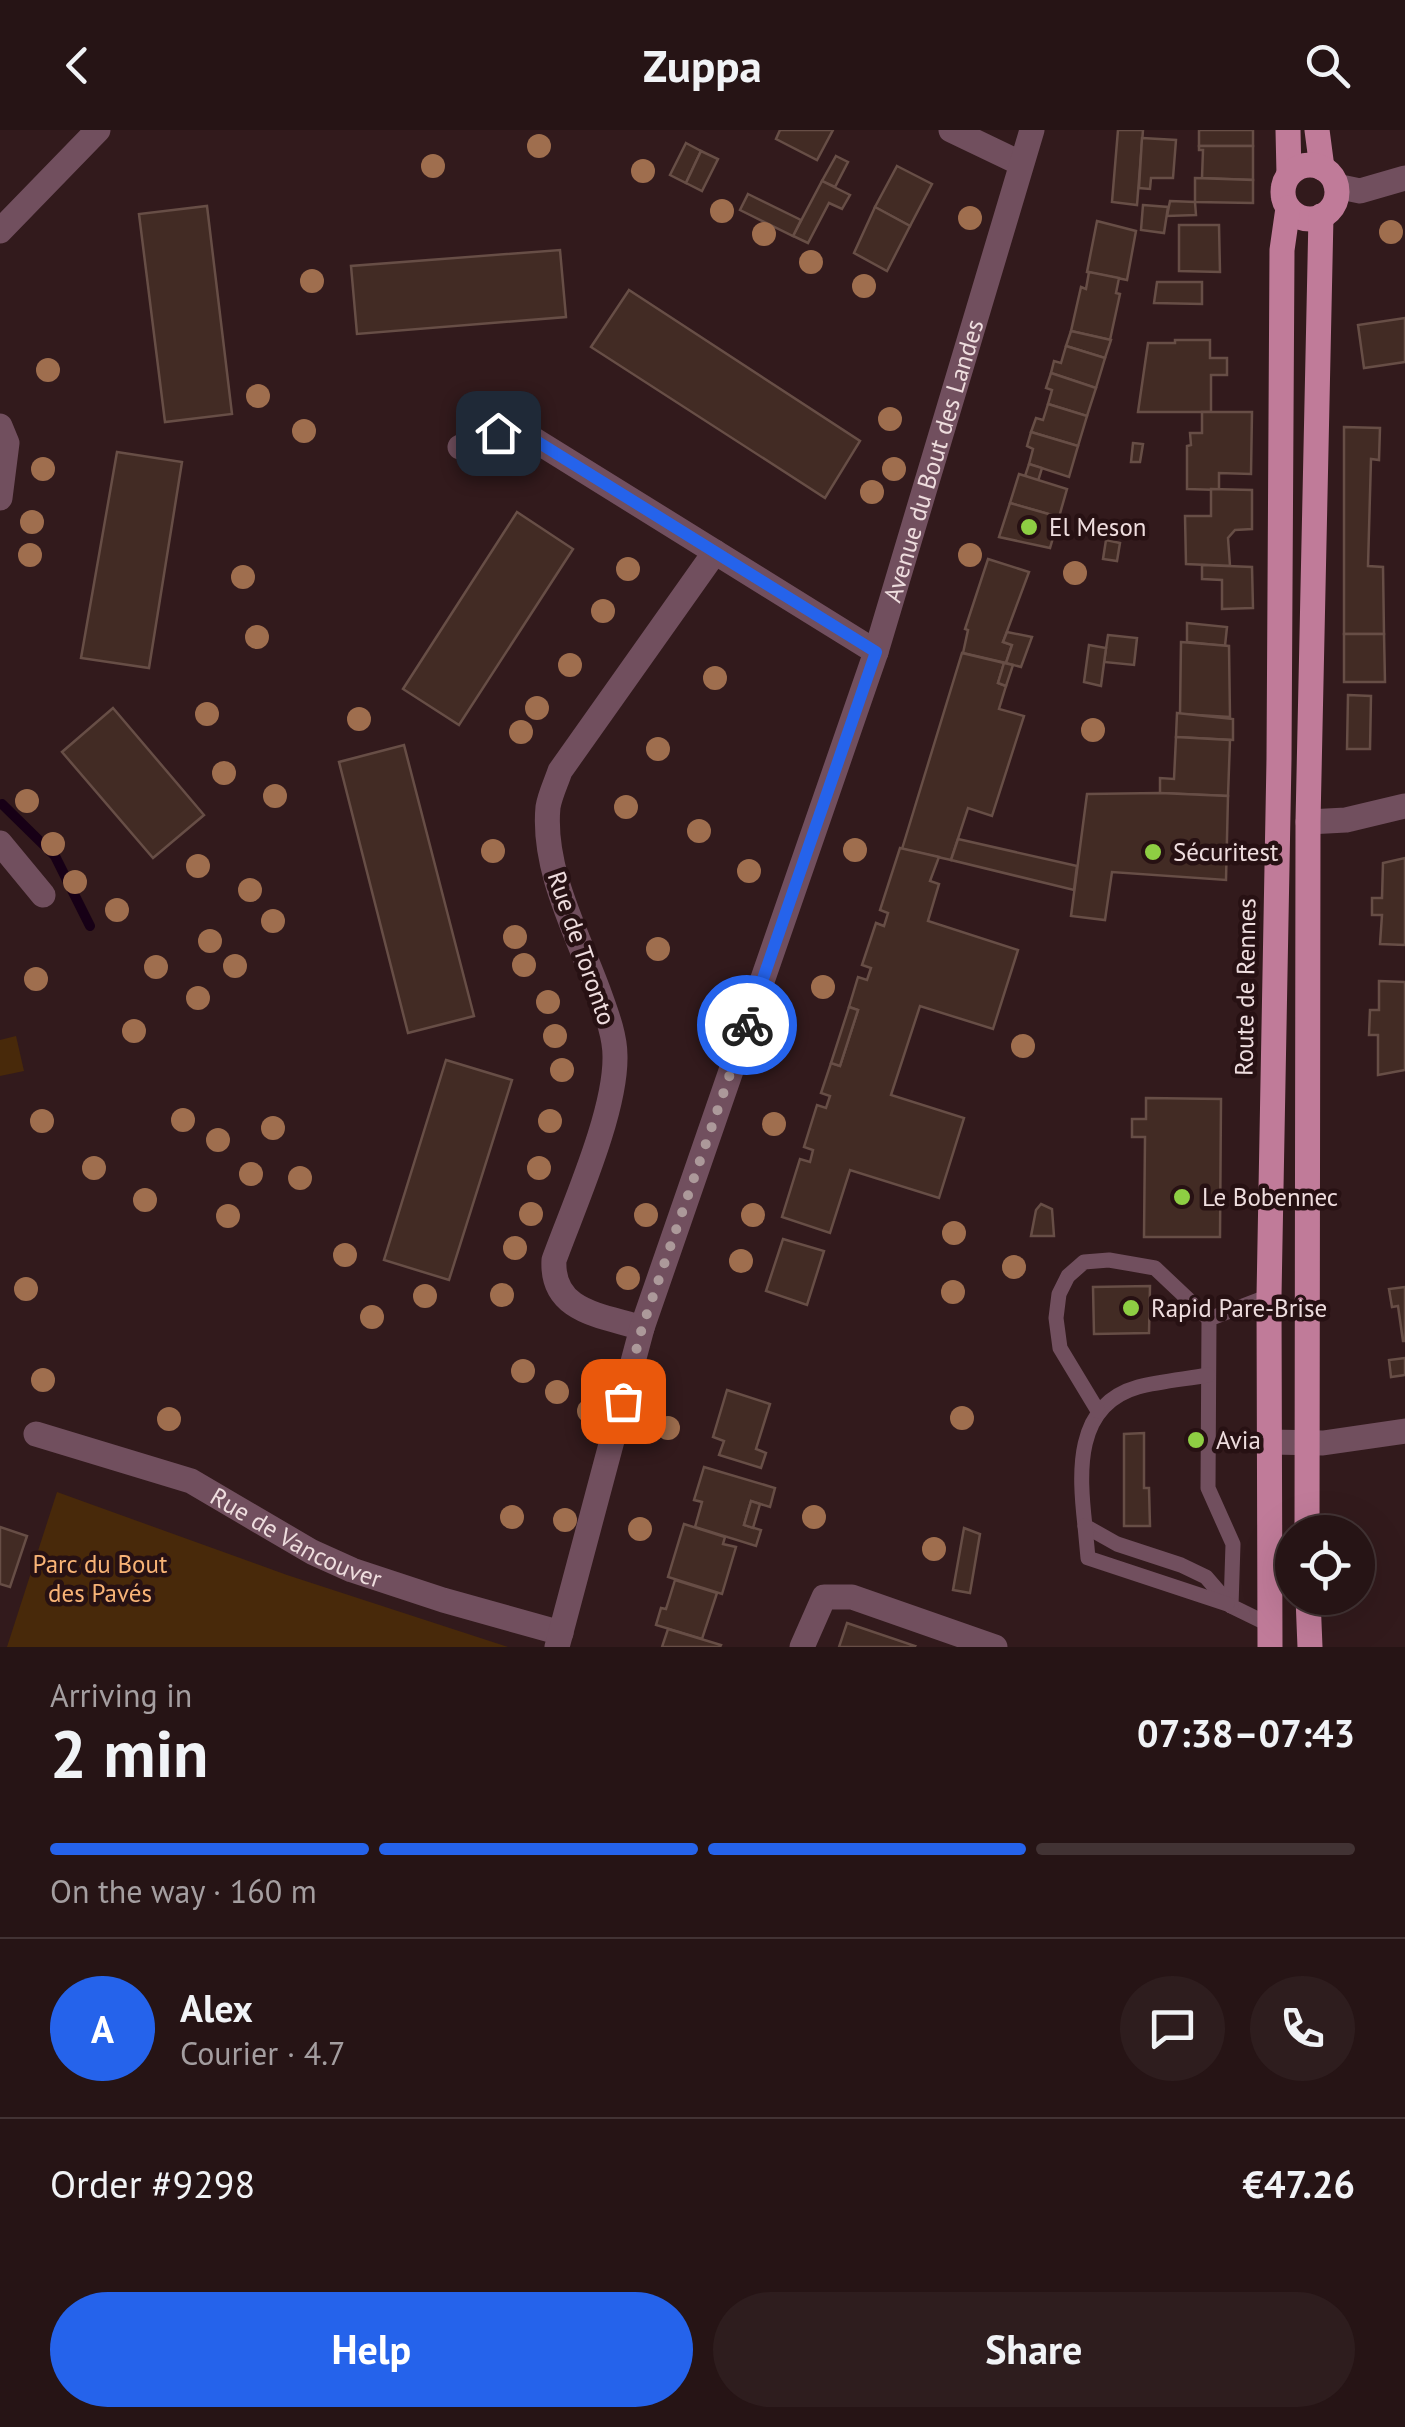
<!DOCTYPE html>
<meta charset="utf-8">
<style>
body{margin:0;font-family:"PT Sans",sans-serif;background:#2e1d1e;color:#f1f3f6;height:100vh;display:flex;flex-direction:column;font-size:38px;white-space:nowrap}
*{box-sizing:border-box;margin:0}
p{font-size:32px;color:#a49ea0}
.icon{flex:none;width:55px;height:55px;fill:none;stroke:currentColor;stroke-width:2;stroke-linecap:round;stroke-linejoin:round}
.map{position:relative;height:1517px;overflow:hidden}
.drawer{display:flex;flex-direction:column;background:#261415;flex:1}
.drawer>*{flex:none}
.controls{position:absolute;left:1275px;top:1385px;display:grid;gap:20px}
.controls a{display:grid;place-items:center;width:100px;height:100px;border-radius:50%;background:#261415;box-shadow:0 10px 40px #0002,0 0 0 2px #423334;font-size:50px}
.pin{position:absolute;display:grid;place-items:center;width:85px;height:85px;color:#fff;margin:-42px;border-radius:20px;box-shadow:0 5px 15px #0006}
.courier{position:absolute;display:grid;place-items:center;width:100px;height:100px;margin:-50px;border:8px solid #2563eb;border-radius:50%;background:#fff;color:#222;box-shadow:0 2px 12px #0007}
.head em{font-style:normal;font-weight:600}
.head div{display:flex;flex-direction:column-reverse}
.head{display:flex;align-items:center;justify-content:space-between;height:170px;padding:0 50px}
h1{font-size:65px;font-weight:600;line-height:75px}
.bar{display:grid;grid-template-columns:repeat(4,1fr);gap:15px 10px;align-content:center;height:120px;padding:0 50px}
.bar i{height:12px;border-radius:8px;background:#423334}
.bar .selected{background:#2563eb}
.bar p{grid-column:span 4}
.line{display:flex;align-items:center;gap:25px;padding:0 50px;border-top:2px solid #423334}
.line div{flex:1}
.round{display:grid;place-items:center;flex:none;width:105px;height:105px;border-radius:52px;background:#2e1d1e}
.cta{display:flex;gap:20px;margin-top:auto;padding:20px 50px}
.cta a{flex:1;height:115px;border-radius:60px;background:#2563eb;color:#fff;font-size:40px;font-weight:600;line-height:115px;text-align:center}
.cta a+a{background:#2e1d1e;color:#f1f3f6}
header{display:flex;justify-content:space-between;align-items:center;height:130px;padding:0 50px;background:#261415;font-size:45px;font-weight:600}
.map>svg:first-child{display:block}
.green{fill:#48290a}
.lines{fill:none;stroke-linecap:round;stroke-linejoin:round}
.stream{stroke:#170016;stroke-width:10}
.building{fill:#422b24;stroke:#674e46;stroke-width:2.5}
.service{stroke:#714f5e;stroke-width:15}
.minor{stroke:#714f5e;stroke-width:25}
.tertiary{stroke:#714f5e;stroke-width:25}
.primary{stroke:#c07b99;stroke-width:25}
.tree{fill:#9f6e4e}
.done{stroke:#ac999a;stroke-width:10;stroke-dasharray:0 18}
.route{stroke:#2563eb;stroke-width:12}
.poi-dot{fill:#8ece43;stroke:#271113;stroke-width:4}
.labels{text-anchor:middle;stroke-width:9;stroke-linejoin:round;paint-order:stroke}
.street-label{font-size:25px;fill:#eeddde;stroke:#271113}
.poi-label{font-size:25px;fill:#eeddde;stroke:#271113;text-anchor:start}
.park-label{font-size:25px;fill:#f8b376;stroke:#271113}
</style>
<header><svg class="icon" aria-label="back" viewBox="0 0 24 24"><path d="M15 5l-7 7 7 7"/></svg>Zuppa<svg class="icon" aria-label="search" viewBox="0 0 24 24"><circle cx="10" cy="10" r="6"/><path d="M15 15l6 6"/></svg></header>
<div class="map">
<svg width="1405" height="1517" viewBox="0 0 1405 1517">
<rect width="100%" height="100%" fill="#321a1c"/>
<g class="green">
<polygon points="16,906 24,941 0,946 0,910"/>
<polygon points="57,1362 287,1445 508,1517 7,1517"/>
</g>
<g class="lines">
<polyline class="stream" points="2,674 55,726 90,796"/>
</g>
<g class="building">
<polygon points="780,0 833,0 817,30 776,9"/>
<polygon points="1118,0 1143,0 1137,75 1112,72"/>
<rect x="1199" y="0" width="54" height="16"/>
<polygon points="1142,8 1176,10 1173,48 1151,48 1150,59 1139,58"/>
<polygon points="686,13 701,21 686,53 670,45"/>
<polygon points="1199,16 1253,16 1253,50 1202,48 1203,20 1199,20"/>
<polygon points="701,21 718,29 702,61 686,53"/>
<polygon points="836,26 848,32 835,57 822,51"/>
<polygon points="897,36 932,54 910,96 875,77"/>
<polygon points="1195,48 1253,50 1253,73 1195,72"/>
<polygon points="822,51 850,65 842,79 829,73 808,113 793,106"/>
<polygon points="748,64 801,90 793,106 740,80"/>
<polygon points="1170,71 1195,72 1196,85 1167,86"/>
<polygon points="1143,75 1168,77 1164,103 1141,100"/>
<polygon points="207,76 232,284 165,292 139,84"/>
<polygon points="875,77 910,96 887,141 854,123"/>
<polygon points="1097,91 1136,101 1127,150 1087,142"/>
<polygon points="1179,95 1219,95 1220,142 1179,141"/>
<polygon points="560,120 566,187 357,204 351,136"/>
<polygon points="1089,142 1119,148 1116,163 1120,164 1110,210 1071,201 1081,157 1086,159"/>
<polygon points="1157,152 1202,152 1202,174 1154,173"/>
<polygon points="629,160 860,311 825,368 591,217"/>
<polygon points="1405,188 1405,232 1364,238 1358,195"/>
<polygon points="1071,201 1111,210 1105,228 1066,216"/>
<polygon points="1175,210 1210,210 1210,228 1227,228 1227,245 1211,245 1211,282 1138,282 1148,213 1175,213"/>
<polygon points="1066,216 1105,228 1096,258 1051,243 1054,231 1061,233"/>
<polygon points="1051,243 1096,258 1087,286 1048,274 1052,260 1046,258"/>
<polygon points="1048,274 1087,286 1078,316 1031,302 1036,288 1043,290"/>
<polygon points="1202,282 1252,282 1251,344 1219,343 1219,360 1187,359 1187,316 1191,315 1190,303 1202,303"/>
<polygon points="1344,297 1380,298 1379,330 1371,329 1368,436 1383,437 1384,504 1344,504"/>
<polygon points="1031,302 1078,316 1069,347 1029,334 1033,319 1027,316"/>
<polygon points="1133,313 1143,314 1140,332 1131,332"/>
<polygon points="117,322 182,332 149,538 81,528"/>
<polygon points="1029,334 1042,338 1038,351 1025,346"/>
<polygon points="1019,344 1067,359 1059,387 1010,373"/>
<polygon points="1211,359 1252,360 1252,399 1235,400 1228,408 1230,436 1186,434 1185,386 1211,386"/>
<polygon points="1010,373 1059,387 1050,418 999,407"/>
<polygon points="517,382 573,419 459,595 403,559"/>
<polygon points="1106,410 1120,413 1117,431 1103,429"/>
<polygon points="988,429 1029,442 1003,512 1012,515 1006,533 963,523 968,500 965,499"/>
<polygon points="1202,435 1252,437 1253,478 1222,479 1222,450 1202,449"/>
<polygon points="1187,493 1227,497 1225,516 1187,512"/>
<polygon points="1007,502 1032,507 1021,537 1006,533 1012,515 1003,512"/>
<polygon points="1344,504 1384,504 1385,552 1344,552"/>
<polygon points="1108,505 1137,508 1134,535 1104,532"/>
<polygon points="1181,512 1229,516 1230,587 1180,584"/>
<polygon points="1089,515 1106,518 1101,556 1084,552"/>
<polygon points="962,523 1004,533 998,553 1006,556 999,579 1024,586 992,686 968,678 951,730 902,719"/>
<polygon points="1004,533 1013,535 1006,556 998,553"/>
<polygon points="1348,565 1371,566 1370,619 1347,619"/>
<polygon points="113,578 204,685 153,728 62,622"/>
<polygon points="1177,583 1233,589 1233,610 1176,607"/>
<polygon points="1176,607 1230,610 1228,666 1160,663 1160,648 1174,649"/>
<polygon points="404,615 474,886 408,903 339,632"/>
<polygon points="1160,663 1228,666 1226,750 1112,742 1105,790 1071,786 1087,664"/>
<polygon points="958,709 1077,736 1074,760 951,730"/>
<polygon points="900,718 939,727 930,751 939,754 928,791 1018,820 993,899 920,876 891,965 964,988 939,1068 850,1040 830,1103 782,1087 800,1029 810,1032 813,1020 804,1017 817,975 826,978 830,966 821,963 831,933 840,936 858,880 849,877 858,847 867,850 871,838 862,835 876,793 884,796 888,783 880,780"/>
<polygon points="1405,728 1405,815 1380,814 1382,785 1372,785 1372,768 1382,768 1383,733"/>
<polygon points="1379,851 1405,852 1405,940 1378,945 1378,905 1369,905 1370,880 1379,880"/>
<polygon points="849,877 858,880 840,936 831,933"/>
<polygon points="446,930 512,950 449,1150 384,1130"/>
<polygon points="1146,968 1221,969 1220,1107 1144,1107 1145,1007 1132,1007 1132,989 1146,989"/>
<polygon points="1041,1074 1052,1079 1054,1106 1031,1106 1036,1080"/>
<polygon points="783,1109 824,1121 807,1175 766,1161"/>
<polygon points="1150,1156 1149,1203 1094,1204 1093,1157"/>
<polygon points="1405,1157 1405,1211 1403,1211 1398,1176 1392,1177 1389,1159"/>
<polygon points="1405,1228 1405,1245 1391,1247 1389,1230"/>
<polygon points="727,1260 770,1274 756,1319 766,1323 761,1338 719,1325 724,1311 713,1307"/>
<polygon points="1144,1303 1144,1358 1149,1358 1150,1396 1124,1396 1124,1304"/>
<polygon points="704,1337 775,1358 770,1377 751,1371 744,1395 761,1400 756,1416 695,1397 702,1372 694,1370"/>
<polygon points="751,1371 760,1374 753,1398 744,1395"/>
<polygon points="684,1394 725,1407 723,1414 736,1417 722,1464 668,1447"/>
<polygon points="0,1397 27,1406 10,1457 0,1454"/>
<polygon points="964,1398 980,1404 970,1463 953,1460"/>
<polygon points="675,1450 717,1463 702,1509 656,1495 661,1478 666,1479"/>
<polygon points="847,1493 915,1516 914,1517 839,1517"/>
<polygon points="668,1499 721,1515 720,1517 662,1517"/>
</g>
<g class="lines">
<g class="service">
<polyline points="1269,1166 1209,1189 1208,1358 1233,1414 1231,1476 1270,1495"/>
<path d="M 1208,1245 C 1186,1249 1161,1251 1138,1257 C 1074,1275 1079,1343 1085,1396 L 1117,1414 L 1181,1435 L 1206,1447 L 1231,1476"/>
<polyline points="1098,1281 1060,1218 1056,1188 1059,1164 1068,1146 1084,1132 1109,1130 1155,1138 1209,1189"/>
<polyline points="1085,1396 1088,1428 1227,1474"/>
</g>
<g class="minor">
<polyline points="951,0 1020,33"/>
<polyline points="1336,56 1360,61 1405,48"/>
<polyline points="0,296 7,313 0,368"/>
<path d="M 460,317 C 486,305 505,300 533,309 L 876,522"/>
<polyline points="1308,692 1346,690 1405,676"/>
<polyline points="0,713 43,765"/>
<path d="M 642,1198 C 601,1185 551,1182 554,1130 C 574,1075 616,982 615,926 C 615,904 605,880 598,860 C 577,803 542,739 548,677 C 550,665 556,653 560,641 L 715,422"/>
<path id="s1" d="M 36,1304 L 191,1351 L 312,1422 L 352,1440 L 443,1470 L 561,1503"/>
<polyline points="1270,1312 1323,1313 1405,1301"/>
<polyline points="802,1517 824,1467 852,1467 995,1517"/>
</g>
<g class="tertiary">
<polyline points="0,101 98,0"/>
<path id="s2" d="M 557,1517 L 642,1198 L 876,522 L 1032,0"/>
</g>
<g class="primary">
<polyline points="1288,0 1289,44"/>
<polyline points="1317,0 1322,38"/>
<circle cx="1310" cy="62" r="27"/>
<polyline points="1307,1402 1308,692 1321,86"/>
<polyline points="1308,1468 1310,1517"/>
<polyline points="1270,1517 1269,1166 1279,629 1282,120 1288,78"/>
</g>
</g>
<g class="tree">
<circle cx="539" cy="16" r="12"/>
<circle cx="433" cy="36" r="12"/>
<circle cx="643" cy="41" r="12"/>
<circle cx="722" cy="81" r="12"/>
<circle cx="970" cy="88" r="12"/>
<circle cx="1391" cy="102" r="12"/>
<circle cx="764" cy="104" r="12"/>
<circle cx="811" cy="132" r="12"/>
<circle cx="312" cy="151" r="12"/>
<circle cx="864" cy="156" r="12"/>
<circle cx="48" cy="240" r="12"/>
<circle cx="258" cy="266" r="12"/>
<circle cx="890" cy="289" r="12"/>
<circle cx="304" cy="301" r="12"/>
<circle cx="43" cy="339" r="12"/>
<circle cx="894" cy="339" r="12"/>
<circle cx="872" cy="362" r="12"/>
<circle cx="32" cy="392" r="12"/>
<circle cx="30" cy="425" r="12"/>
<circle cx="970" cy="425" r="12"/>
<circle cx="628" cy="439" r="12"/>
<circle cx="1075" cy="443" r="12"/>
<circle cx="243" cy="447" r="12"/>
<circle cx="603" cy="481" r="12"/>
<circle cx="257" cy="507" r="12"/>
<circle cx="570" cy="535" r="12"/>
<circle cx="715" cy="548" r="12"/>
<circle cx="537" cy="578" r="12"/>
<circle cx="207" cy="584" r="12"/>
<circle cx="359" cy="589" r="12"/>
<circle cx="1093" cy="600" r="12"/>
<circle cx="521" cy="602" r="12"/>
<circle cx="658" cy="619" r="12"/>
<circle cx="224" cy="643" r="12"/>
<circle cx="275" cy="666" r="12"/>
<circle cx="27" cy="671" r="12"/>
<circle cx="626" cy="677" r="12"/>
<circle cx="699" cy="701" r="12"/>
<circle cx="53" cy="714" r="12"/>
<circle cx="855" cy="720" r="12"/>
<circle cx="493" cy="721" r="12"/>
<circle cx="198" cy="736" r="12"/>
<circle cx="749" cy="741" r="12"/>
<circle cx="75" cy="752" r="12"/>
<circle cx="250" cy="760" r="12"/>
<circle cx="117" cy="780" r="12"/>
<circle cx="273" cy="791" r="12"/>
<circle cx="515" cy="807" r="12"/>
<circle cx="210" cy="811" r="12"/>
<circle cx="658" cy="819" r="12"/>
<circle cx="524" cy="835" r="12"/>
<circle cx="235" cy="836" r="12"/>
<circle cx="156" cy="837" r="12"/>
<circle cx="36" cy="849" r="12"/>
<circle cx="823" cy="857" r="12"/>
<circle cx="198" cy="868" r="12"/>
<circle cx="548" cy="872" r="12"/>
<circle cx="134" cy="901" r="12"/>
<circle cx="555" cy="906" r="12"/>
<circle cx="1023" cy="916" r="12"/>
<circle cx="562" cy="940" r="12"/>
<circle cx="183" cy="990" r="12"/>
<circle cx="42" cy="991" r="12"/>
<circle cx="550" cy="991" r="12"/>
<circle cx="774" cy="994" r="12"/>
<circle cx="273" cy="998" r="12"/>
<circle cx="218" cy="1010" r="12"/>
<circle cx="94" cy="1038" r="12"/>
<circle cx="539" cy="1038" r="12"/>
<circle cx="251" cy="1044" r="12"/>
<circle cx="300" cy="1048" r="12"/>
<circle cx="145" cy="1070" r="12"/>
<circle cx="531" cy="1084" r="12"/>
<circle cx="646" cy="1085" r="12"/>
<circle cx="753" cy="1085" r="12"/>
<circle cx="228" cy="1086" r="12"/>
<circle cx="954" cy="1103" r="12"/>
<circle cx="515" cy="1118" r="12"/>
<circle cx="345" cy="1125" r="12"/>
<circle cx="741" cy="1131" r="12"/>
<circle cx="1014" cy="1137" r="12"/>
<circle cx="628" cy="1148" r="12"/>
<circle cx="26" cy="1159" r="12"/>
<circle cx="953" cy="1162" r="12"/>
<circle cx="502" cy="1165" r="12"/>
<circle cx="425" cy="1166" r="12"/>
<circle cx="372" cy="1187" r="12"/>
<circle cx="523" cy="1241" r="12"/>
<circle cx="597" cy="1246" r="12"/>
<circle cx="43" cy="1250" r="12"/>
<circle cx="557" cy="1262" r="12"/>
<circle cx="589" cy="1281" r="12"/>
<circle cx="962" cy="1288" r="12"/>
<circle cx="169" cy="1289" r="12"/>
<circle cx="668" cy="1298" r="12"/>
<circle cx="512" cy="1387" r="12"/>
<circle cx="814" cy="1387" r="12"/>
<circle cx="565" cy="1390" r="12"/>
<circle cx="640" cy="1399" r="12"/>
<circle cx="934" cy="1419" r="12"/>
</g>
<g class="lines">
<polyline class="done" points="623,1271 642,1198 747,895"/>
<polyline class="route" points="498,303 514,303 533,309 876,522 747,895"/>
</g>
<g class="poi-dot">
<circle cx="1029" cy="397" r="10"/>
<circle cx="1153" cy="722" r="10"/>
<circle cx="1182" cy="1067" r="10"/>
<circle cx="1131" cy="1178" r="10"/>
<circle cx="1196" cy="1310" r="10"/>
</g>
<g class="labels">
<g class="street-label">
<text dy="9" stroke="none"><textPath href="#s2" startOffset="1245">Avenue du Bout des Landes</textPath></text>
<text transform="translate(582 818) rotate(71)" y="9">Rue de Toronto</text>
<text transform="translate(1245 857) rotate(-89)" y="9">Route de Rennes</text>
<text dy="9" stroke="none"><textPath href="#s1" startOffset="282">Rue de Vancouver</textPath></text>
</g>
<g class="poi-label">
<text x="1049" y="406">El Meson</text>
<text x="1173" y="731">Sécuritest</text>
<text x="1202" y="1076">Le Bobennec</text>
<text x="1151" y="1187">Rapid Pare-Brise</text>
<text x="1216" y="1319">Avia</text>
</g>
<g class="park-label">
<text x="100" y="1443">Parc du Bout<tspan x="100" dy="29">des Pavés</tspan></text>
</g>
</g>
</svg>
<div class="controls">
<a><svg class="icon" aria-label="locate" viewBox="0 0 24 24"><circle cx="12" cy="12" r="6"/><path d="M12 2v4M12 18v4M2 12h4M18 12h4"/></svg></a>
</div>
<div class="pin" style="left:623px;top:1271px;background:#ea580c"><svg class="icon" aria-label="bag" viewBox="0 0 24 24"><path d="M5 8h14l-1 12H6zM9 8a3 3 0 0 1 6 0"/></svg></div>
<div class="pin" style="left:498px;top:303px;background:#1f2937"><svg class="icon" aria-label="home" viewBox="0 0 24 24"><path d="M3 11l9-7 9 7M6 9v11h12V9"/></svg></div>
<div class="courier" style="left:747px;top:895px"><svg class="icon" aria-label="bike" viewBox="0 0 24 24"><circle cx="6" cy="16" r="4"/><circle cx="18" cy="16" r="4"/><path d="M6 16l4-8h5l3 8M10 8l3 8H6M13 5h3"/></svg></div>
</div>
<section class="drawer">
<div class="head"><div><h1>2 min</h1><p>Arriving in</p></div><em>07:38–07:43</em></div>
<div class="bar"><i class="selected"></i><i class="selected"></i><i class="selected"></i><i></i><p>On the way · 160 m</p></div>
<div class="line" style="height:180px"><b class="round" style="background:#2563eb;color:#fff">A</b><div><b>Alex</b><p>Courier · 4.7</p></div><a class="round"><svg class="icon" aria-label="chat" viewBox="0 0 24 24"><path d="M4 5h16v11H9l-5 4z"/></svg></a><a class="round"><svg class="icon" aria-label="phone" viewBox="0 0 24 24"><path d="M5 4h4l2 5-3 2q2 4 5 5l2-3 5 2v4C11 20 4 13 5 4z"/></svg></a></div>
<div class="line" style="height:130px"><div>Order #9298</div><b>€47.26</b></div>
<div class="cta"><a>Help</a><a>Share</a></div>
</section>
